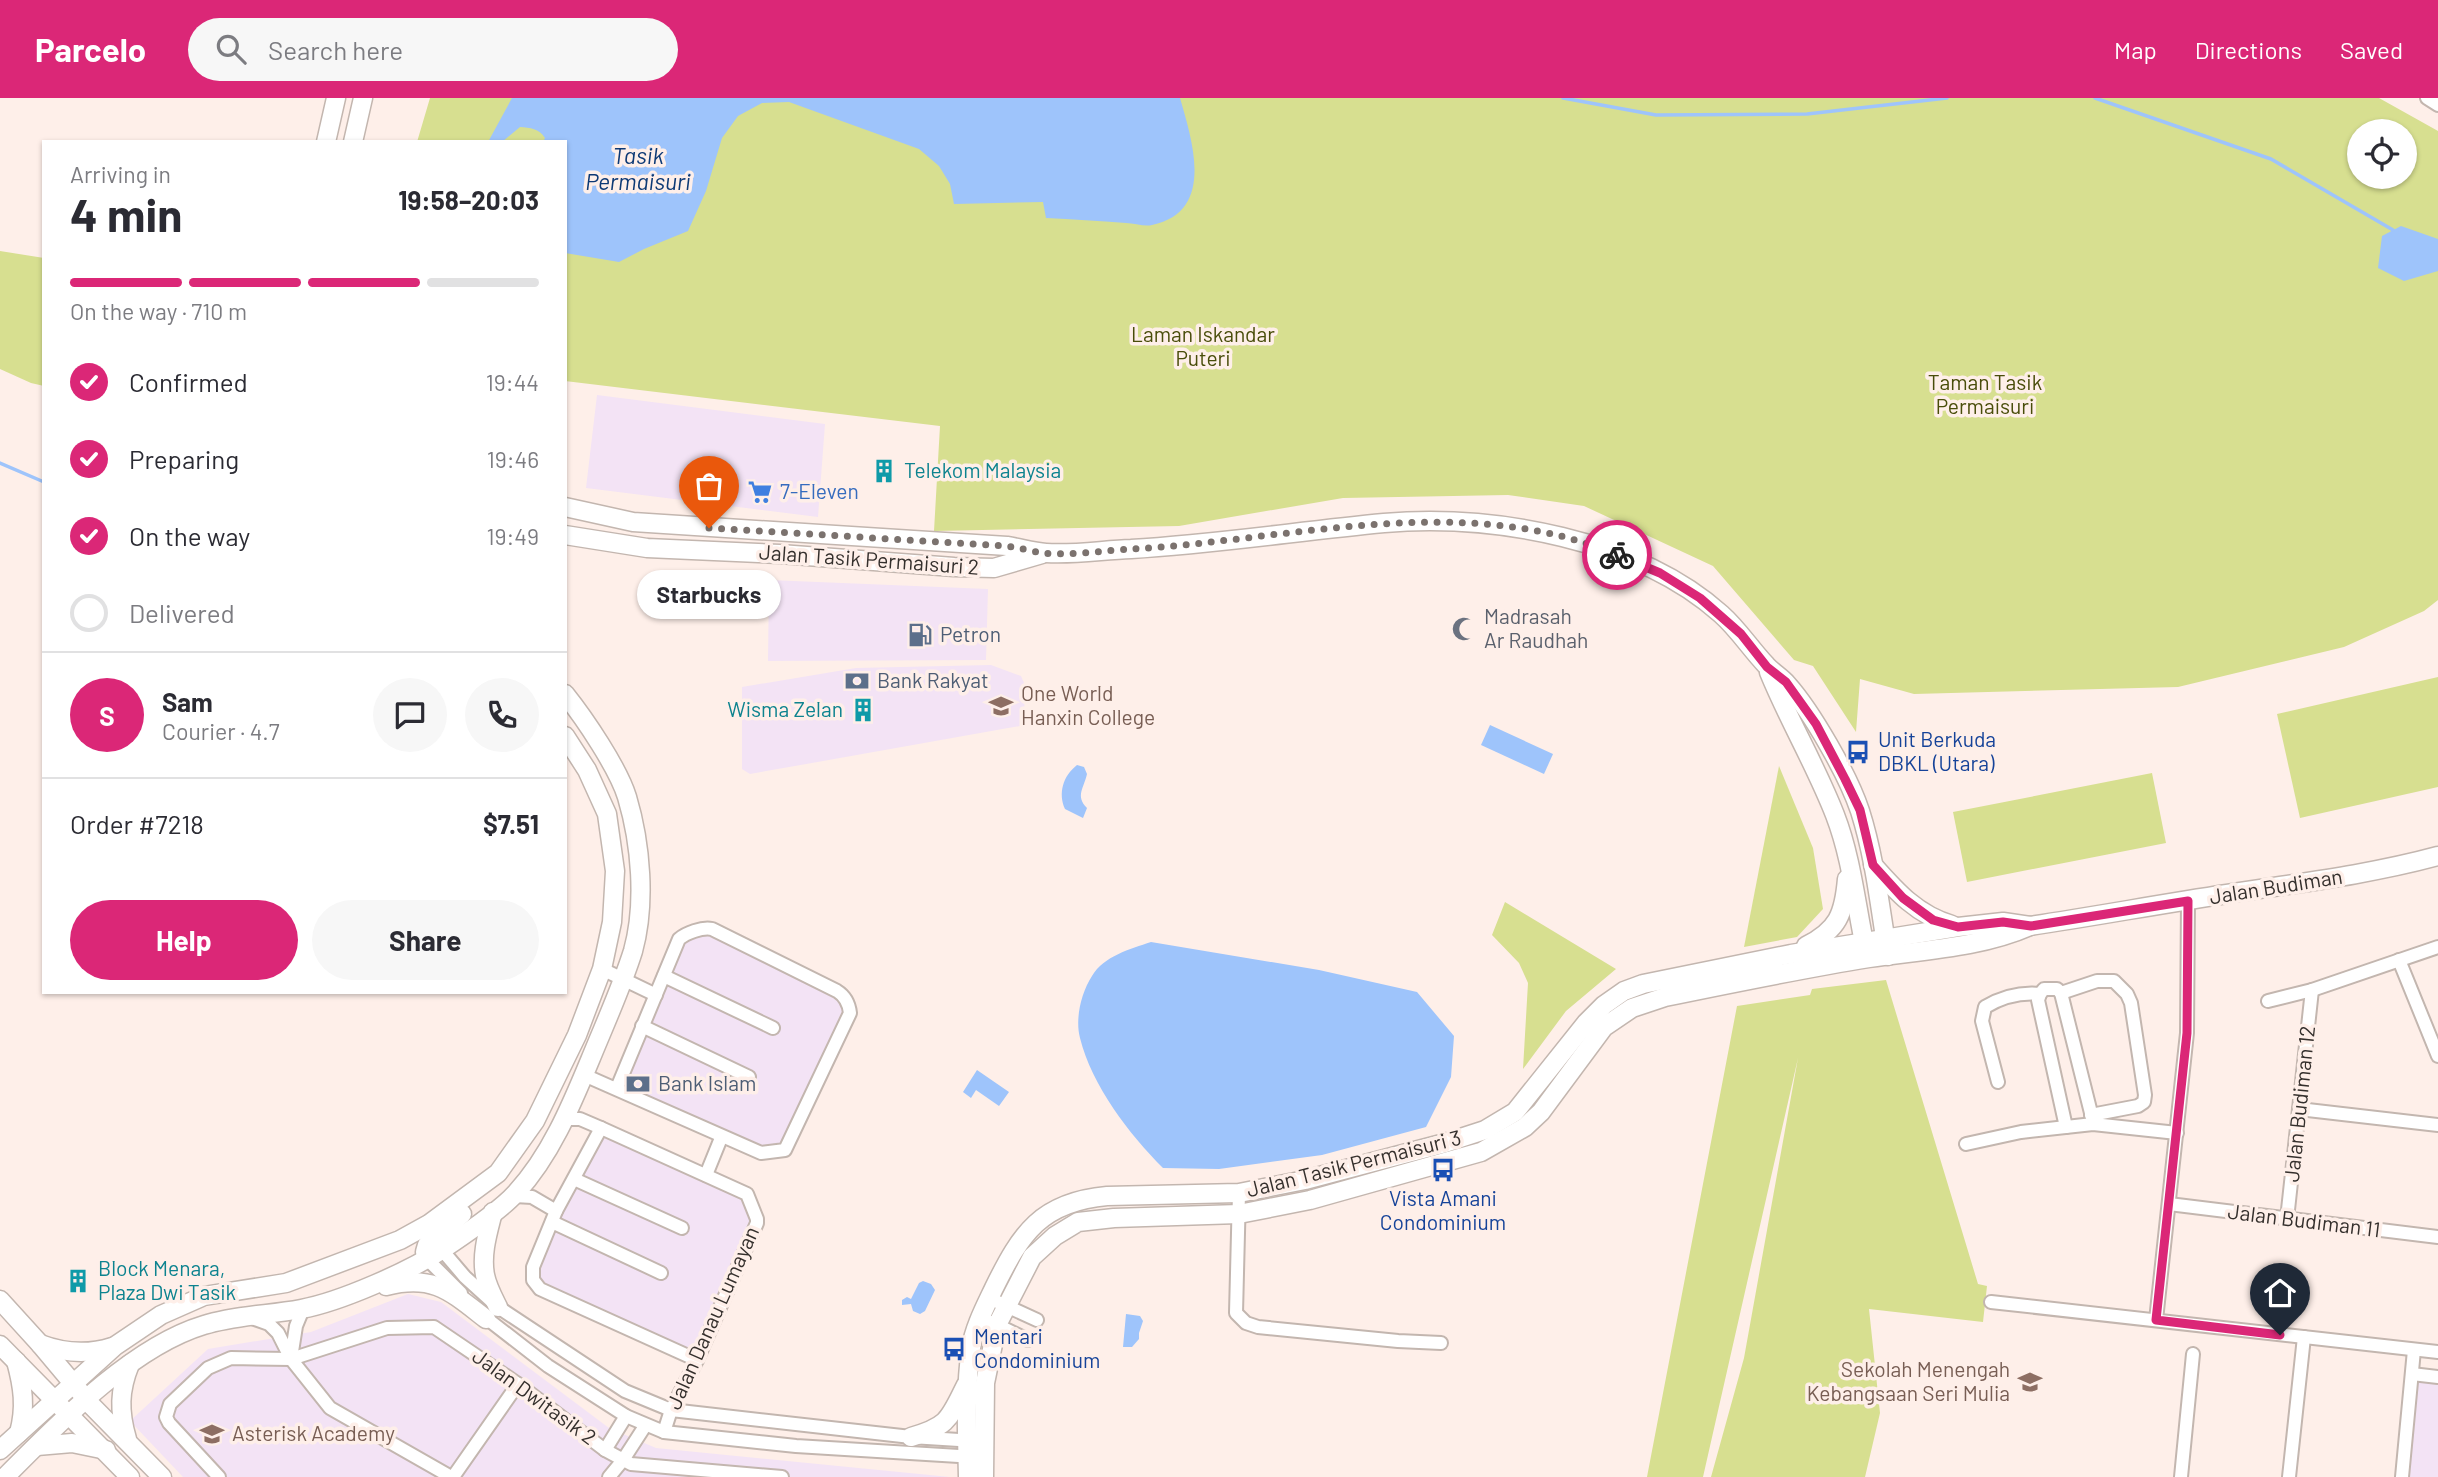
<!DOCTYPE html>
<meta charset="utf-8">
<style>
body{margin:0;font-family:Barlow,sans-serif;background:#f7f7f7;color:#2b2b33;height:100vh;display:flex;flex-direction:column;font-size:26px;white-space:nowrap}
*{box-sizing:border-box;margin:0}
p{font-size:23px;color:#7c7c81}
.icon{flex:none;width:38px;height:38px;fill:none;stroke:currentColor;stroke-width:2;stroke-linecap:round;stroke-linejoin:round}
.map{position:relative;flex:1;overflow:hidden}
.details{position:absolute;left:42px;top:42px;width:525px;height:854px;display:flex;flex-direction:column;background:#fff;border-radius:0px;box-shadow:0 2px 5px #0004}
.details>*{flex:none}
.tools{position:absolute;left:2347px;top:21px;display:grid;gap:14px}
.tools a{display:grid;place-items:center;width:70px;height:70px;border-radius:50%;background:#fff;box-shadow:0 2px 5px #0004;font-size:35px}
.pin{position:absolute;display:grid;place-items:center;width:60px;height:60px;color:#fff;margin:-72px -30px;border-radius:50% 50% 50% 0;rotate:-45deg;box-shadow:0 0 7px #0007}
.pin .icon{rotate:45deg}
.courier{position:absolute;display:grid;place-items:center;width:70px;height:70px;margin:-35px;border:5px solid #db2777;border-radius:50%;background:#fff;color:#222;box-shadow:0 2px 9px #0007}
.bubble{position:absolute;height:49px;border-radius:24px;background:#fff;box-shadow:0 2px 5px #0004;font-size:23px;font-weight:700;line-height:49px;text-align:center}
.headline em{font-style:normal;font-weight:700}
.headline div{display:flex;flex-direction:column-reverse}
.headline{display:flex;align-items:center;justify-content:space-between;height:119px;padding:0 28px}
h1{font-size:46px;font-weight:700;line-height:52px}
.bar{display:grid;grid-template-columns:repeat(4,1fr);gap:10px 7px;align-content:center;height:84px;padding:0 28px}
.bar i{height:9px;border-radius:5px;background:#e1e1e2}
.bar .selected{background:#db2777}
.bar p{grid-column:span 4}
.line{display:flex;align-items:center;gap:18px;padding:0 28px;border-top:2px solid #e1e1e2}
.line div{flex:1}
.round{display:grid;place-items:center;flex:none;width:74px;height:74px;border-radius:37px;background:#f7f7f7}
ol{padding:0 28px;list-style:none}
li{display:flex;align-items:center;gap:21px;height:77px}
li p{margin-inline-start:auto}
li .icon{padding:7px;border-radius:50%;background:#db2777;color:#fff;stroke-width:4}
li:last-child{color:#7c7c81}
li i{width:38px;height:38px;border:4px solid #e1e1e2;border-radius:50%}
.cta{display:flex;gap:14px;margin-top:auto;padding:14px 28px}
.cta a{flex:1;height:80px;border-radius:42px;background:#db2777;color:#fff;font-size:28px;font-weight:700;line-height:80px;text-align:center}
.cta a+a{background:#f7f7f7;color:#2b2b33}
header{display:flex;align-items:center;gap:42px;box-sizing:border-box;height:98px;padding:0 35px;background:#db2777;color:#fff}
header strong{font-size:33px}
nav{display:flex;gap:38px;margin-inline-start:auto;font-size:24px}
.search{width:490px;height:63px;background:#f7f7f7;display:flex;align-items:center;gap:18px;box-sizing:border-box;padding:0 24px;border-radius:38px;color:#7c7c81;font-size:26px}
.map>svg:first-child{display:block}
.commercial{fill:#f3e3f5}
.green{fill:#d7df90;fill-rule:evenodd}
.water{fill:#9ec4fb}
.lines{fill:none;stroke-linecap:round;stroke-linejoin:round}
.stream{stroke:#9ec4fb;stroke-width:3.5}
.street-casing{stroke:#c3b6af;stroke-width:16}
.secondary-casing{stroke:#c3b6af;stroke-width:21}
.street{stroke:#fff;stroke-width:12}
.secondary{stroke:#fff;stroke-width:18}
.done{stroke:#7b726e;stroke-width:7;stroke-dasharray:0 12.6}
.route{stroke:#db2777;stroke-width:9}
.labels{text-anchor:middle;stroke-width:7;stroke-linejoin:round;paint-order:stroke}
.park-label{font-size:21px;fill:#494d0a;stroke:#feefe9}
.culture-label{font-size:21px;fill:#0d838f;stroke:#feefe9;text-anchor:start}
.shop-label{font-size:21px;fill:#366cbe;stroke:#feefe9;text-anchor:start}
.street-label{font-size:21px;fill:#342f2c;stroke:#feefe9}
.worship-label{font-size:21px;fill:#5b616d;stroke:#feefe9;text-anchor:start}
.service-label{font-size:21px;fill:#4e5e75;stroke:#feefe9;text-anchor:start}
.education-label{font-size:21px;fill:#785e54;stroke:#feefe9;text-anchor:start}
.transit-label{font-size:21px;fill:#164399;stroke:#feefe9;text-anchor:start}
.water-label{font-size:23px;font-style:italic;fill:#0d3975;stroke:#feefe9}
</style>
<header>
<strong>Parcelo</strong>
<div class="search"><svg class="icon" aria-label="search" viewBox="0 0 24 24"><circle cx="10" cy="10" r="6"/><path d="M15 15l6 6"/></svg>Search here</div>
<nav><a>Map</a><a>Directions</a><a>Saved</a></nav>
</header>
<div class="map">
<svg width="2438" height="1379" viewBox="0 0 2438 1379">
<rect width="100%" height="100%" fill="#feefe9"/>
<g class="commercial">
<polygon points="597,297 825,326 818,419 586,390"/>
<polygon points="769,482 988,491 986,562 768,563"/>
<polygon points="991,567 1021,578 1025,587 1024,621 1020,628 750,676 742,671 742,589 856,570"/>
<polygon points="708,835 838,899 844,909 783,1048 762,1051 622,988 684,843"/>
<polygon points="602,1036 744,1099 753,1124 695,1256 542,1188 538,1181 538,1170 558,1119"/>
<polygon points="408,1196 441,1204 609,1330 656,1350 950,1379 183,1379 130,1323 208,1251 311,1234"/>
<polygon points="2417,1282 2438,1285 2438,1379 2407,1379"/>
</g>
<g class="green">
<path d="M 430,0 L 2379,0 L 2438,33 L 2438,502 L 2424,513 L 2344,549 L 2178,589 L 1914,596 L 1860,581 L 1856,634 L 1813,568 L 1794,562 L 1713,468 L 1584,408 L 1508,397 L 1343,400 L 1179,428 L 934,433 L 940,328 L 565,283 L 565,44 L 417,44 ZM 2359,33 L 2404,33 L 2404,79 L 2359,79 Z"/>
<polygon points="0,153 44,160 44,288 31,285 0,271"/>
<polygon points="2438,579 2438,689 2300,720 2277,616"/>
<polygon points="1779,668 1813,750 1823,811 1797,839 1744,849"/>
<polygon points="2152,675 2166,745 1967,784 1953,714"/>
<polygon points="1505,804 1616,871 1566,913 1523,971 1528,885 1519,865 1492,837"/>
<polygon points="1886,882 1978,1186 1987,1188 1983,1224 1869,1211 1880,1315 1865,1379 1711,1379 1744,1260 1798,960 1703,1379 1647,1379 1737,908 1810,897 1812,891"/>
</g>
<g class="water">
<path d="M 512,0 L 1180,0 C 1192,42 1216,114 1152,127 C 1145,129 1134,125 1126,125 C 1099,123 1072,121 1046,120 L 1043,104 L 954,106 L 950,86 L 939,68 L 919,51 L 789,4 L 762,5 L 738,18 L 722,40 L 706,93 L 688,133 L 644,151 L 619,164 L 565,155 L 565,44 L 543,44 L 545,40 C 539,30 530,30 520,29 L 502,44 L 488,44 Z"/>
<polygon points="2401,128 2438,141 2438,173 2404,183 2378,170 2382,138"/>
<polygon points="1490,627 1553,656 1544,676 1481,647"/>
<path d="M 1077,667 L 1084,669 L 1087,676 C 1084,690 1075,698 1087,710 L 1083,720 L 1065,711 C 1058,695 1063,678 1077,667 Z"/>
<path d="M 1151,844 L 1319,872 L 1417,894 L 1454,938 L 1451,979 L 1426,1029 L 1322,1057 L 1219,1071 L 1163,1070 C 1129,1036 1092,988 1080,940 C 1075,921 1081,895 1092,878 C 1104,858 1130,851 1151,844 Z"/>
<polygon points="977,972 1009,994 999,1008 976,992 971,1000 963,994"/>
<polygon points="923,1183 931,1186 935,1192 925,1213 920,1216 913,1213 911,1206 902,1207 902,1202 907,1199 911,1201 919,1185"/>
<polygon points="1126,1216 1140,1218 1143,1223 1139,1235 1139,1241 1132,1249 1123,1249"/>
</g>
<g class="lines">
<g class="stream">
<polyline points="1563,0 1656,17 1807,16 1947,0"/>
<polyline points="2095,0 2271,61 2393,132"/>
<polyline points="0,365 44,384"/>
</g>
<g class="street-casing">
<g id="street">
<polyline points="2427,0 2438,7"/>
<polyline points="2399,862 2438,958"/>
<polyline points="602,871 656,897"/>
<polyline points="664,878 773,930"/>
<polyline points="2061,895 2093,1023"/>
<polyline points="2268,903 2312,892 2438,849"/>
<polyline points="642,928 749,979"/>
<path d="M 584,977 L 761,1055 L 785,1052 L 850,915 C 849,906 845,898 837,893 L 712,831 C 702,829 686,835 679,841 L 617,990"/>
<path d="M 1998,984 L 1982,923 L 1985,909 C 2002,899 2020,894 2040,896"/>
<polyline points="2299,1011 2438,1027"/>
<polyline points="563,1021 580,1021 601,1030 747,1096 757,1121 757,1125 697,1262 671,1312 664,1334"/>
<polyline points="2066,1029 2038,902 2040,896 2044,891 2057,891 2061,895 2097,883 2114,883 2127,896 2131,905 2145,997 2144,1004 2138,1008 2091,1017"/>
<polyline points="601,1030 556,1113 533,1169 533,1182 540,1191 697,1262"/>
<polyline points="1966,1046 2021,1034 2093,1026 2177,1035"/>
<polyline points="706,1077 721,1040"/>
<polyline points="574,1081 682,1130"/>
<polyline points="1239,1095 1236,1215 1246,1225 1258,1229 1398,1243 1441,1245"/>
<polyline points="515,1098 532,1099 556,1113"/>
<polyline points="2169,1106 2438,1139"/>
<polyline points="2287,1121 2312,892"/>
<polyline points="552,1124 661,1175"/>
<polyline points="442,1152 465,1179 498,1209 625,1293 671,1312 911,1339 975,1343"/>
<polyline points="427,1161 461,1195"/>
<polyline points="989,1200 1037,1222"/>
<polyline points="1991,1204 2438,1254"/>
<polyline points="481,1216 548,1268 626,1318 664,1334 796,1348 975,1359"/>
<polyline points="252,1220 269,1226 278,1235 291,1261 330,1310 451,1379"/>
<polyline points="2156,1222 2187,935 2188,803"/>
<polyline points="991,1224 1028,1242"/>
<polyline points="291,1260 296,1228 303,1211"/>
<polyline points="2412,1276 2438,1279"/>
<polyline points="605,1352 626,1318"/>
<polyline points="219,1379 169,1325 166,1319 170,1306 208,1270 231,1260 291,1261 387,1230 434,1229 518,1286 605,1352 631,1366 782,1379"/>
<polyline points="453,1379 518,1286"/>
<polyline points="609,1379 623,1362 645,1328"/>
<polyline points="2181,1379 2193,1256"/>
<polyline points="2289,1379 2304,1239"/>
<polyline points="2402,1379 2414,1252"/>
</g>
</g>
<g class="secondary-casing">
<g id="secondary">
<polyline points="326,44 336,0"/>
<polyline points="353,44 363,0"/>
<path d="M 565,409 L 633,424 L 1007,448 C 1020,450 1033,454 1046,455 C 1074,457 1103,452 1131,451 C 1216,446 1300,433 1384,425 C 1494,416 1637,441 1721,516 C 1738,531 1750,550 1766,567 C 1772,574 1781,579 1787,586 C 1812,614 1848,677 1860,713 C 1875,760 1880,810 1888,858"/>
<polyline points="565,437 647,450 780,456 954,469 994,470 1042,456"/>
<path d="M 1769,574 C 1789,623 1816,668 1835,717 C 1852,761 1856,808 1866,854"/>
<path d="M 1873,767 C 1896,793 1917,817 1952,827"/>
<path d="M 1806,848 C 1838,832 1844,816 1847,781"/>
<path d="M 493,1114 C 488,1134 481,1156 485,1177 C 487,1188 493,1199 498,1209"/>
<polyline points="427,1161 425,1154 427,1147 462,1116"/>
<path d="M 386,1188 C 433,1176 450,1193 486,1221"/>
<polyline points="0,1202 40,1246 92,1308 162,1379"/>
<path d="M 40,1246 C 64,1255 87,1257 112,1249"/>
<polyline points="0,1247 130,1379"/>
<path d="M 16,1263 C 23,1289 26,1309 19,1335"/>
<path d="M 911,1339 C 949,1328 949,1321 966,1287"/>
<path d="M 127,1341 C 119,1313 119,1293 130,1266"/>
<polyline points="37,1348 72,1345 106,1352"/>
<polyline points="0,1352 115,1248 161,1217 204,1198 286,1185 400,1142 429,1126 498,1075 535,1023 577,937 602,871 612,824 615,773 607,716 587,672 565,638"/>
<path d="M 5,1379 C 58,1326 131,1249 204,1227 C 236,1217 269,1217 301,1211 C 340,1204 410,1173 443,1151 C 464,1137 500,1113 516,1095 C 552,1056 573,1003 593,955 C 607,921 622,888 633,853 C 646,806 641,746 627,699 C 618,670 585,621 565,596"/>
<path d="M 968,1379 C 967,1337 965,1292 971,1250 C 974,1230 985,1209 994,1190 C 1021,1135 1041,1104 1107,1098 L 1239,1095 L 1305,1082 L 1445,1045 L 1485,1032 L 1515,1014 L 1586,925 L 1604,907 L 1624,893 L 1643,886 L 1791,856 L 1958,829 L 2003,824 L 2030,828"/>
<path d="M 984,1379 L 985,1285 L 997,1227 L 1032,1159 L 1055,1138 L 1078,1124 L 1114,1120 L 1239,1116 L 1310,1102 L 1481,1054 L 1525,1029 L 1541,1014 L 1604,929 L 1632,910 L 1665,899 C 1733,885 1801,871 1869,860 C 1923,852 1980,850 2030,828 C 2096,818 2161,806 2227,796 C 2298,785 2368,777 2438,758"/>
</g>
</g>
<use href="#street" class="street"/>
<use href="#secondary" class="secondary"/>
</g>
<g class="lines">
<path class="done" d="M 709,430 L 1007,448 C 1019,450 1031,453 1043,455 C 1072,458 1105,452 1133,451 C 1291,442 1466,392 1617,457"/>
<polyline class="route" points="1617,457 1660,475 1700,500 1741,536 1767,569 1786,584 1816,626 1845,681 1860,712 1873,767 1903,800 1933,822 1958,829 2003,824 2031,828 2188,803 2187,935 2156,1222 2280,1237"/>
</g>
<defs>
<g id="building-bare" transform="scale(1.89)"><path d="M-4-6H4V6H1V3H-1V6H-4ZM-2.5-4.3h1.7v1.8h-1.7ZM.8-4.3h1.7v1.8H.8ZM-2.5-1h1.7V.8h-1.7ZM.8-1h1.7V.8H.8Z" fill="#0f9aa8" stroke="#feefe9" stroke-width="2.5" paint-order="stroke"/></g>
<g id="supermarket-bare" transform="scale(1.89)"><path d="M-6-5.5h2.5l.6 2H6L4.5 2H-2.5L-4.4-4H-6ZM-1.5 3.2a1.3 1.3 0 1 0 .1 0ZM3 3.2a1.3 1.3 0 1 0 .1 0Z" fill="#3f7fe0" stroke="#feefe9" stroke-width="2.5" paint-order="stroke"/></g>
<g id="mosque-bare" transform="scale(1.89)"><path d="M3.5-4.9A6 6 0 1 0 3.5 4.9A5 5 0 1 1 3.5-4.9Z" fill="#6b7280" stroke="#feefe9" stroke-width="2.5" paint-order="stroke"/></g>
<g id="fuel-bare" transform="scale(1.89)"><path d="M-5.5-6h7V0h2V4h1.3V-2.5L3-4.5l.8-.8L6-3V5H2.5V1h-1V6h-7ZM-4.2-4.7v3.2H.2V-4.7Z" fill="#5c6f8a" stroke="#feefe9" stroke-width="2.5" paint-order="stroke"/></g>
<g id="bank-bare" transform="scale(1.89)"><path d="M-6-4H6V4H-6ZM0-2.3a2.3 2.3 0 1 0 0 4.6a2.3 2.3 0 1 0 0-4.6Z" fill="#5c6f8a" stroke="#feefe9" stroke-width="2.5" paint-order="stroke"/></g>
<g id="university-bare" transform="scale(1.89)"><path d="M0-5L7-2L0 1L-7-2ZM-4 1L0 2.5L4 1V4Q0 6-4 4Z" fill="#8d6e63" stroke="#feefe9" stroke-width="2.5" paint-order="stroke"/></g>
<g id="bus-bare" transform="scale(1.89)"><path d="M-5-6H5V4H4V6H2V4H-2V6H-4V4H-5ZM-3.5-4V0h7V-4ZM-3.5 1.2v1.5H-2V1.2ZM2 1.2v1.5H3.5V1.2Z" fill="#1a4fb4" stroke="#feefe9" stroke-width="2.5" paint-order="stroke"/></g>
<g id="school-bare" transform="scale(1.89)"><path d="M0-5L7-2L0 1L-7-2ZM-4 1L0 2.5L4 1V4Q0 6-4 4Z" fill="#8d6e63" stroke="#feefe9" stroke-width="2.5" paint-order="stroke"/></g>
</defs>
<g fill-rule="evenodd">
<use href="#building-bare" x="884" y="373"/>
<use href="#supermarket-bare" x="760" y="394"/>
<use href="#mosque-bare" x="1464" y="531"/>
<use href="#fuel-bare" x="920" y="537"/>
<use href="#bank-bare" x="857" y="583"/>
<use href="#university-bare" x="1001" y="608"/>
<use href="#building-bare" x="863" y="612"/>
<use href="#bus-bare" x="1858" y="654"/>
<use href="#bank-bare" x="638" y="986"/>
<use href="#bus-bare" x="1443" y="1072"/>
<use href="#building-bare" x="78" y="1183"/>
<use href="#bus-bare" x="954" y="1251"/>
<use href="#school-bare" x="2030" y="1284"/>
<use href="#university-bare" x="212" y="1336"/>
</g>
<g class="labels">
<g class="park-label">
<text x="1203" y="244">Laman Iskandar<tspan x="1203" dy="24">Puteri</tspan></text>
<text x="1985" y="292">Taman Tasik<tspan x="1985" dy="24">Permaisuri</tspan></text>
</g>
<g class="culture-label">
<text x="904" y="380">Telekom Malaysia</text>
<text x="843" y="619" text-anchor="end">Wisma Zelan</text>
<text x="98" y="1178">Block Menara,<tspan x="98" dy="24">Plaza Dwi Tasik</tspan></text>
</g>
<g class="shop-label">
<text x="780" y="401">7-Eleven</text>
</g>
<g class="street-label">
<text transform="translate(869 462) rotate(4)" y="7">Jalan Tasik Permaisuri 2</text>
<text transform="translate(2276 789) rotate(-9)" y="7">Jalan Budiman</text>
<text transform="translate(2300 1006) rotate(-84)" y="7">Jalan Budiman 12</text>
<text transform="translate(1354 1066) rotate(-14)" y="7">Jalan Tasik Permaisuri 3</text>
<text transform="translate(2304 1123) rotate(7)" y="7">Jalan Budiman 11</text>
<text transform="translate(713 1220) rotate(-66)" y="7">Jalan Danau Lumayan</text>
<text transform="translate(534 1299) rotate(36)" y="7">Jalan Dwitasik 2</text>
</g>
<g class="worship-label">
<text x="1484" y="526">Madrasah<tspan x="1484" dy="24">Ar Raudhah</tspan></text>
</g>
<g class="service-label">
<text x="940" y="544">Petron</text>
<text x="877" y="590">Bank Rakyat</text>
<text x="658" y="993">Bank Islam</text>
</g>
<g class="education-label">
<text x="1021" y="603">One World<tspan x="1021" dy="24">Hanxin College</tspan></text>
<text x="2010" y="1279" text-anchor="end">Sekolah Menengah<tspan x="2010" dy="24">Kebangsaan Seri Mulia</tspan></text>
<text x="232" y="1343">Asterisk Academy</text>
</g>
<g class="transit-label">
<text x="1878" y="649">Unit Berkuda<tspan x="1878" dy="24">DBKL (Utara)</tspan></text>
<text x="1443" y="1108" text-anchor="middle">Vista Amani<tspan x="1443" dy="24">Condominium</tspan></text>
<text x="974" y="1246">Mentari<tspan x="974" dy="24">Condominium</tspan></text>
</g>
<g class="water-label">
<text x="638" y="66">Tasik<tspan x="638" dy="26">Permaisuri</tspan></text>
</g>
</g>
</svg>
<div class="tools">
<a><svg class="icon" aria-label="locate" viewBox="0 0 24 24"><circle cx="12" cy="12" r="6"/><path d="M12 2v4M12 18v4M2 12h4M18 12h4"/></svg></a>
</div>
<div class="pin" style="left:709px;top:430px;background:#ea580c"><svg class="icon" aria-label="bag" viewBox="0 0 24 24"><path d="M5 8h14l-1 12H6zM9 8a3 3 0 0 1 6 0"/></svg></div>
<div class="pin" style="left:2280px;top:1237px;background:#1f2937"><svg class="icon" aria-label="home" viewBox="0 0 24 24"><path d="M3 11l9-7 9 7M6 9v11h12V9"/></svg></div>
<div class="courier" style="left:1617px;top:457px"><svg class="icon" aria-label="bike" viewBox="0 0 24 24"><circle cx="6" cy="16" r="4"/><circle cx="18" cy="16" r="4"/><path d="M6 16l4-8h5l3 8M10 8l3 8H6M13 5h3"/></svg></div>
<div class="bubble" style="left:637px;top:472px;width:144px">Starbucks</div>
<section class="details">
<div class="headline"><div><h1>4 min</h1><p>Arriving in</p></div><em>19:58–20:03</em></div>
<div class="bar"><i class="selected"></i><i class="selected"></i><i class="selected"></i><i></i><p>On the way · 710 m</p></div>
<ol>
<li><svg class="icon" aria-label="check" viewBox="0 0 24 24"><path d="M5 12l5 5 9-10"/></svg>Confirmed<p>19:44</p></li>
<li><svg class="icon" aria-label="check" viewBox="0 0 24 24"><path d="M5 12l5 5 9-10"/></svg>Preparing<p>19:46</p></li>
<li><svg class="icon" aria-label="check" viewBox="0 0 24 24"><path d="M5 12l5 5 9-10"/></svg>On the way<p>19:49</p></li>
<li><i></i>Delivered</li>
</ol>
<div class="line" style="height:126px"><b class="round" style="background:#db2777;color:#fff">S</b><div><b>Sam</b><p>Courier · 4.7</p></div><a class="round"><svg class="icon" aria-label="chat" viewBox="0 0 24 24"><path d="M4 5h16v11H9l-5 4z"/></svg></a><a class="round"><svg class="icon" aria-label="phone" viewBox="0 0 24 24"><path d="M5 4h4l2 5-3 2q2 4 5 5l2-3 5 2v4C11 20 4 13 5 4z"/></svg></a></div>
<div class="line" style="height:91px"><div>Order #7218</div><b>$7.51</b></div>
<div class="cta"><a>Help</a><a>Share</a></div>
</section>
</div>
